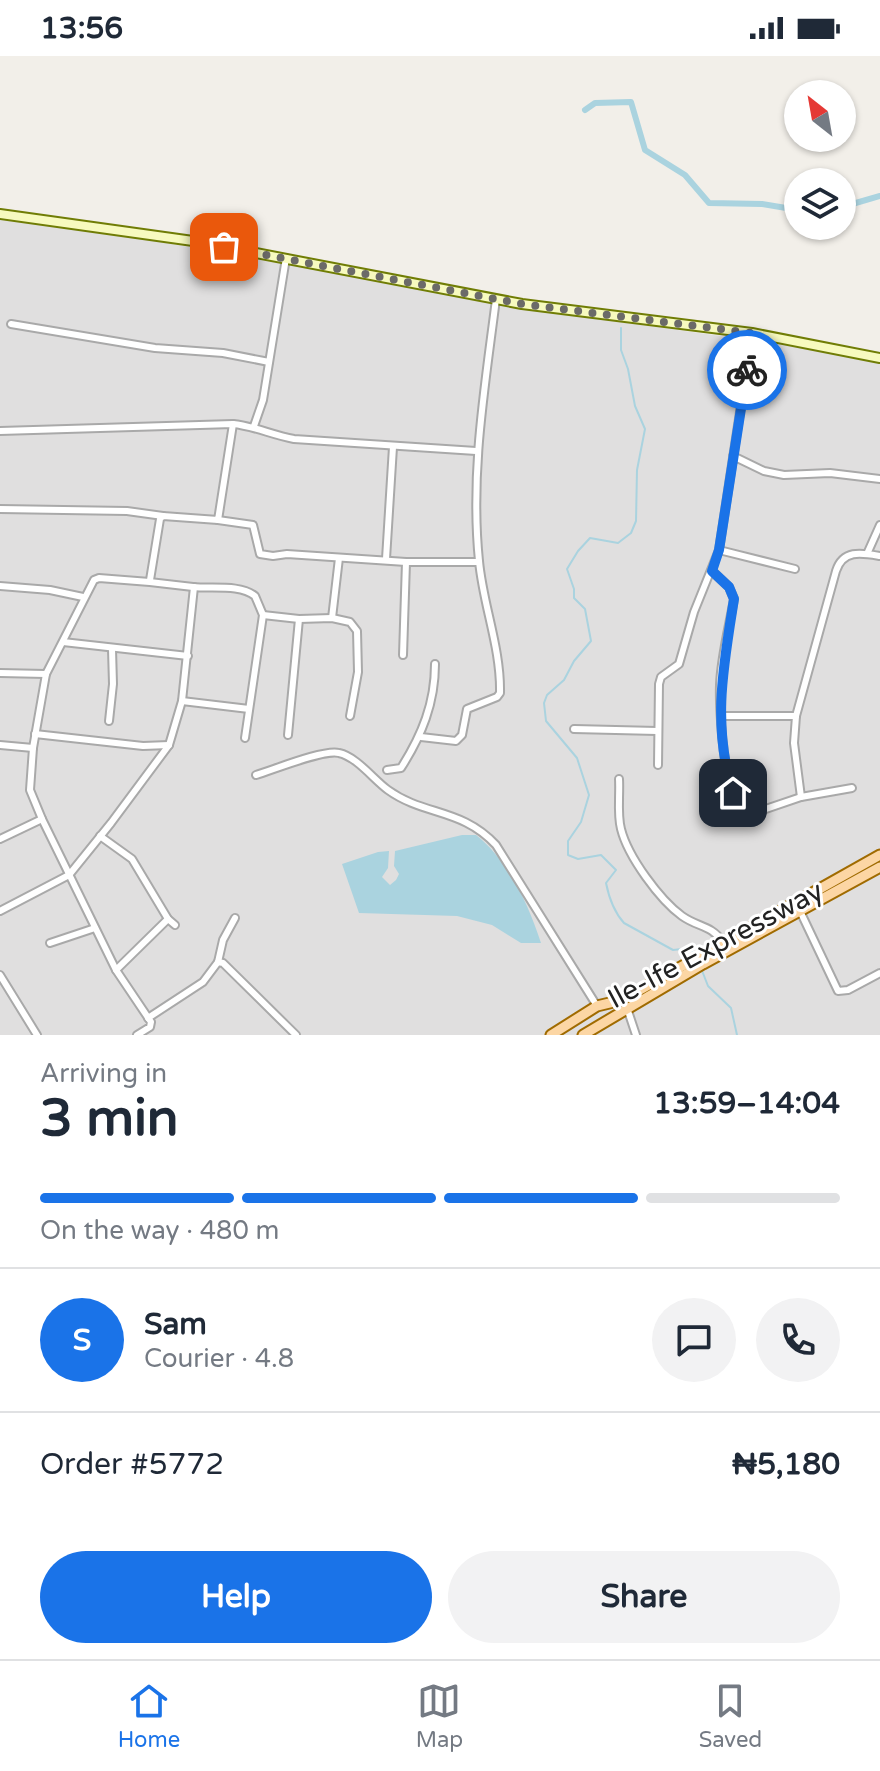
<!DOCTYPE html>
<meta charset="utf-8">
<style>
body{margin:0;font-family:"Varela Round",sans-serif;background:#f2f2f3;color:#1f2937;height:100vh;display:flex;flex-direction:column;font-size:30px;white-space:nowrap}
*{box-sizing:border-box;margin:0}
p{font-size:26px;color:#747a83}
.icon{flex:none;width:44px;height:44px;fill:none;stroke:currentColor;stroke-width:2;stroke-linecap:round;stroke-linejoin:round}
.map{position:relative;height:979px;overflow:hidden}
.side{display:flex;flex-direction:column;background:#fff;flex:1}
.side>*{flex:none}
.needle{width:52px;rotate:329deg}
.controls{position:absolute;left:784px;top:24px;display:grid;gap:16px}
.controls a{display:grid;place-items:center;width:72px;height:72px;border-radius:50%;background:#fff;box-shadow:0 2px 6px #0004;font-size:40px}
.pin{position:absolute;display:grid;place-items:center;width:68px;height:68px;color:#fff;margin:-34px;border-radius:16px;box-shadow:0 4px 12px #0006}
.courier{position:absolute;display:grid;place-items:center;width:80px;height:80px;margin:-40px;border:6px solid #1a73e8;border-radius:50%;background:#fff;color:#222;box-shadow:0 2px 10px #0007}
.head em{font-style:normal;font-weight:700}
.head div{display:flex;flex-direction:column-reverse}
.head{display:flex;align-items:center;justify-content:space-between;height:136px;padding:0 40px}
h1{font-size:52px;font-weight:700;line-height:60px}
.bar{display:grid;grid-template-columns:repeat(4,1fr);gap:12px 8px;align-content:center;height:96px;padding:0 40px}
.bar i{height:10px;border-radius:6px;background:#e0e1e3}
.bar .active{background:#1a73e8}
.bar p{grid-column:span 4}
.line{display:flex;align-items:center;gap:20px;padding:0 40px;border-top:2px solid #e0e1e3}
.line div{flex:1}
.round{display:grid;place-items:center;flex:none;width:84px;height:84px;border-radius:42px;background:#f2f2f3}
.button{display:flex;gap:16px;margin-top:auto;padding:16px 40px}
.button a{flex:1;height:92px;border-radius:48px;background:#1a73e8;color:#fff;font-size:32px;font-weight:700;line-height:92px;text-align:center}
.button a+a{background:#f2f2f3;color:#1f2937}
.status{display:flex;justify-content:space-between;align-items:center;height:56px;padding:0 40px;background:#fff;direction:ltr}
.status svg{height:22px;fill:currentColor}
.tabs{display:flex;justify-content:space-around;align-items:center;height:112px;border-top:2px solid #e0e1e3;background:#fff;font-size:22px;color:#747a83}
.tabs a{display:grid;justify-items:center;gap:4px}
.tabs .active{color:#1a73e8}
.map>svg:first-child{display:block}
.residential{fill:#e0dfdf}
.water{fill:#aad3df}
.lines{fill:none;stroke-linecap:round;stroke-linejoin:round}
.stream{stroke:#aad3df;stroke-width:2}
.canal{stroke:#aad3df;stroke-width:6}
.street-casing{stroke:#a9a9a9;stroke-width:10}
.secondary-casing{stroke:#707d05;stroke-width:12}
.primary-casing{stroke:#a06b00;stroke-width:13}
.street{stroke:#fff;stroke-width:6}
.secondary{stroke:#f7fabf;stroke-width:8}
.primary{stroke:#fcd6a4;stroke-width:9}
.done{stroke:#6b6a68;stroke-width:8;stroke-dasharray:0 14.4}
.route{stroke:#1a73e8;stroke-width:10}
.labels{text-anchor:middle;stroke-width:6;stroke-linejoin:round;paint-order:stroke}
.street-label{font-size:28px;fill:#222;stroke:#fff}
</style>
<div class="status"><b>13:56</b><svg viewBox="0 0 49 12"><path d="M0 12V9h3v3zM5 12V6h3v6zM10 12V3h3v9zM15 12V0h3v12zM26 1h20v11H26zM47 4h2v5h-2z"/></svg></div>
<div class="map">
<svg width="880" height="979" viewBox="0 0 880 979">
<rect width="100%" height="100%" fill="#f2efe9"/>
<polygon class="residential" points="0,164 94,174 555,257 880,302 880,979 0,979"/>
<path class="water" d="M 462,779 L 476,779 C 509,805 528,848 541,887 L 521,887 L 492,869 L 457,860 L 359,857 L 342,808 L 378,796 L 389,795 L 388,812 L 382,821 L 390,829 L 396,824 L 399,818 L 394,810 L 395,795 Z"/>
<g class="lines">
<g class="stream">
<path d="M 621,272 L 621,294 L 628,313 L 635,350 L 645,373 L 637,414 L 636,465 L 631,477 L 618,487 L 590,482 L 578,495 L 567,513 L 574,533 L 574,542 L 585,553 L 591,585 L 574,605 L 564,624 L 547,639 L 544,647 L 546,665 L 577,702 L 589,739 L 581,766 L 568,785 L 568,799 L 578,803 L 601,799 L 616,814 L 606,827 C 609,842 614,856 624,867 L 673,894 L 691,892 L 694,899"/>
<polyline points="701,912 708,930 731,952 737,979"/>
</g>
<g class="canal">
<polyline points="585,54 595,47 631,46 645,94 685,119 709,147 762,148 798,154"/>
<polyline points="842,151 880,140"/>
</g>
<g class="street-casing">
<g id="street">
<polyline points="11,268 155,292 223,297 269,306"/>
<polyline points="254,370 263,344 286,202"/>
<path d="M 0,375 L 233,368 C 254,370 272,379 294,383 L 476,395"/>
<polyline points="733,400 764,415 784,419 830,417 880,423"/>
<polyline points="0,453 127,455 163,460"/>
<polyline points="218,464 253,469 260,498 273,500 287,498 406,506 479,506"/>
<polyline points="719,494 795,513"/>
<polyline points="867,498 880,469"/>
<polyline points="386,503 393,391"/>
<path d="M 712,515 L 729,531 L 734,543 C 729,571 721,601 720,629 C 719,654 724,748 745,760 L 801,741 L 852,732"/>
<polyline points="150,524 160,463 163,460 218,464 233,368"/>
<polyline points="0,530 50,534 83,541"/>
<polyline points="263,559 299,563 332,562 350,566 357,575 358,616 350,660"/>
<polyline points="332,562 339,502"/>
<polyline points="63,586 188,600"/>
<polyline points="403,599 406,506"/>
<polyline points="0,617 46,618"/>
<polyline points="182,645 249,653"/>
<polyline points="721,660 796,660"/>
<polyline points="109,665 113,628 112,593"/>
<polyline points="574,673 657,675"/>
<polyline points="35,678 143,690 169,689"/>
<polyline points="288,679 299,563"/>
<path d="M 421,681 L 456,685 L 462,679 L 467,653 L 497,641 L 500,637 C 501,592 483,549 479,505 C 470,416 485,331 496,243"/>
<polyline points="0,689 33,692"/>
<polyline points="658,709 659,628 661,621 679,608 694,556 719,494 752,277"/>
<path d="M 387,714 L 401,712 C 422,679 435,647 435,608"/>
<path d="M 256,719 C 273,714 324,693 339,697 C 357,701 373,723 388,734 C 424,760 462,752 496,789 L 597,950"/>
<path d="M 619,723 C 620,739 617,758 621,773 C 628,801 660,844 682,860 C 699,872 710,868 724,887"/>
<path d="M 801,741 L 794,687 L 796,660 L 836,515 C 843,493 862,497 880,500"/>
<polyline points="100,780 132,803 168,863 175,869"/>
<polyline points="0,783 42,763"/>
<polyline points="0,855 69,819 111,767 169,689 182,645 194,531"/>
<polyline points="800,855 838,935 848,934 880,917"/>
<polyline points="50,887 95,872"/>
<polyline points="218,906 223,884 235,862"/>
<polyline points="116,914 168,863"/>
<polyline points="0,919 37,979"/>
<polyline points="627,952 636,979"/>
<polyline points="148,962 203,926 218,906 223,907 296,979"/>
<path d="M 137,979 L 150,971 L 151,966 L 116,914 L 42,763 L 30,734 L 33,692 L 46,618 L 94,524 L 99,522 C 131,524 162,527 193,531 C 212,533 240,528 255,540 L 263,559 L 245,682"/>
</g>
</g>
<g class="secondary-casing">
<polyline id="secondary" points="0,158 193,185 522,248 752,277 880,302"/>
</g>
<g class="primary-casing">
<g id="primary">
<polyline points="551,979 597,950 622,944 880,799"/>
<polyline points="583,979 703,908 880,811"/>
</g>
</g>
<use href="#street" class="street"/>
<use href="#secondary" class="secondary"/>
<use href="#primary" class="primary"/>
</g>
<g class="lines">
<polyline class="done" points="224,191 522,248 752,277 747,314"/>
<path class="route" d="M 733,737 C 712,669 723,612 734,543 L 729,531 L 712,515 L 719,494 L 747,314"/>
</g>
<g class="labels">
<g class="street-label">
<text transform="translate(715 888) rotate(-28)" y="10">Ile-Ife Expressway</text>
</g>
</g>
</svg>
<div class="controls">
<a><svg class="needle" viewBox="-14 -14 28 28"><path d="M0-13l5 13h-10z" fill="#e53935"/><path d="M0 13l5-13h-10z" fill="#747a83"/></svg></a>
<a><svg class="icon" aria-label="layers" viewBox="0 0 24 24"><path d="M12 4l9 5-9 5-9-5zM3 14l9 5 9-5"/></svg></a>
</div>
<div class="pin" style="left:224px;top:191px;background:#ea580c"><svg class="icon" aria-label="bag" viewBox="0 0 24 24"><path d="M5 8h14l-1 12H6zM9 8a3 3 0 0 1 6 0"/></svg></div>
<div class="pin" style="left:733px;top:737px;background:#1f2937"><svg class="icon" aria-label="home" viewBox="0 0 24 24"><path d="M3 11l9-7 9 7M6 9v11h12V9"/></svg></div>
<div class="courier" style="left:747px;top:314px"><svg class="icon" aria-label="bike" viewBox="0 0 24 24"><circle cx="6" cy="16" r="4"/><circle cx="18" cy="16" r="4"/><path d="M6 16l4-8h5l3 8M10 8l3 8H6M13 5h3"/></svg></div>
</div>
<section class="side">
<div class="head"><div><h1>3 min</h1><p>Arriving in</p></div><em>13:59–14:04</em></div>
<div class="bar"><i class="active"></i><i class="active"></i><i class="active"></i><i></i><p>On the way · 480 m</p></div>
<div class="line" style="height:144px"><b class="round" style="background:#1a73e8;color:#fff">S</b><div><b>Sam</b><p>Courier · 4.8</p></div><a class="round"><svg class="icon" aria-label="chat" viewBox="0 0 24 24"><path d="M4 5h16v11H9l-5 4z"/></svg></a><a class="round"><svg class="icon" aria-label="phone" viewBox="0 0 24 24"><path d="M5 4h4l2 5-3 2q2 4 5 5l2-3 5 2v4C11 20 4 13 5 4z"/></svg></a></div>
<div class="line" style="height:104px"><div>Order #5772</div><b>₦5,180</b></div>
<div class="button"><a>Help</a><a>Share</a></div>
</section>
<nav class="tabs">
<a class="active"><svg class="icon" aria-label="home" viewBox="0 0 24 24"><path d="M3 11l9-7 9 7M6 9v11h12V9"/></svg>Home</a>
<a><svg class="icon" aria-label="map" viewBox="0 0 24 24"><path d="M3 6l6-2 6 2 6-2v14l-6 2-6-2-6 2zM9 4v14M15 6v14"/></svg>Map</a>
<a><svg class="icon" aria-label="saved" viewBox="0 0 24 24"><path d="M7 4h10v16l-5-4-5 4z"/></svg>Saved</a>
</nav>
